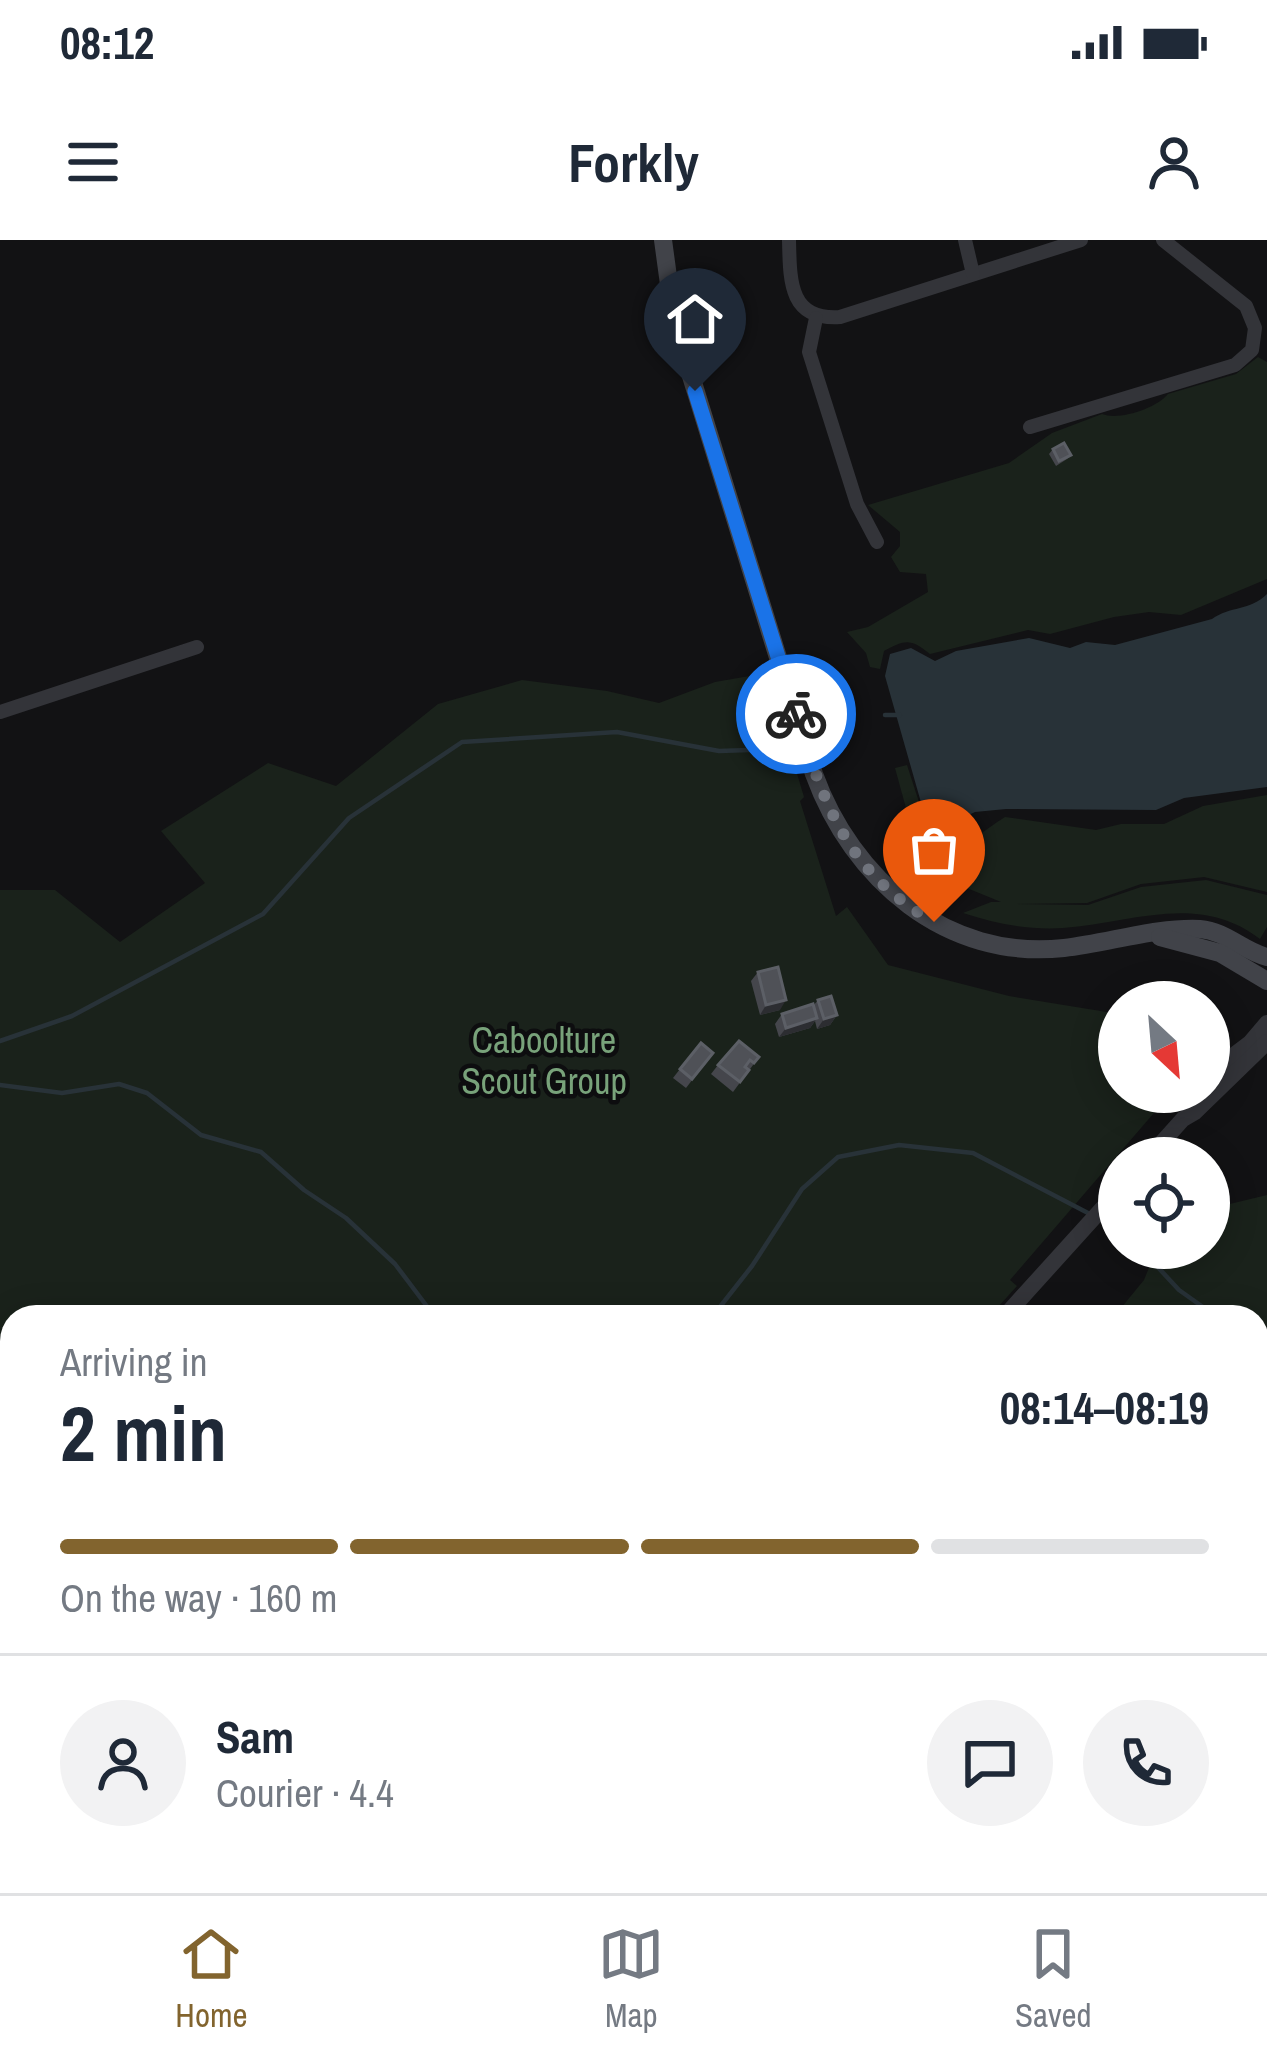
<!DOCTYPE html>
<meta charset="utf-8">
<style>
body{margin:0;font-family:"Archivo Narrow",sans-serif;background:#f2f2f3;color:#1f2937;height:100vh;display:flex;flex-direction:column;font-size:45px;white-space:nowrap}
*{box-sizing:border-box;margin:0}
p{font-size:39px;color:#747a83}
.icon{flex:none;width:66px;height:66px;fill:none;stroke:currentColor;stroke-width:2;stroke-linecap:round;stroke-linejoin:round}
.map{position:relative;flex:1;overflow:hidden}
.drawer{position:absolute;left:0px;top:1065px;width:1269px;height:588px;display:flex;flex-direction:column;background:#fff;border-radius:36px 36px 0 0;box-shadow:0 6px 30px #0003}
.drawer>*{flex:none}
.needle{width:78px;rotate:154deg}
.fabs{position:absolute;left:1098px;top:741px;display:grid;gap:24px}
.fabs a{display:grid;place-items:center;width:132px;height:132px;border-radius:50%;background:#fff;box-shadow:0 6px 30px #0003;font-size:60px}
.pin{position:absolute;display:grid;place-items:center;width:102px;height:102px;color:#fff;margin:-123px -51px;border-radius:50% 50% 50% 0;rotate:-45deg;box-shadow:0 0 12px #0007}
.pin .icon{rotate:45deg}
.courier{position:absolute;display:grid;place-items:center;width:120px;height:120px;margin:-60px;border:9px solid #1a73e8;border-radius:50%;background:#fff;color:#222;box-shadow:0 3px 15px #0007}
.head em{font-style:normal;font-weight:700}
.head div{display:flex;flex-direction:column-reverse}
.head{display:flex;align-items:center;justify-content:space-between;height:204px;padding:0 60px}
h1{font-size:78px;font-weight:700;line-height:90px}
.bar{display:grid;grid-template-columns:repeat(4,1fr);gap:18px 12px;align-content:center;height:144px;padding:0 60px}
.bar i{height:15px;border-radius:9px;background:#e0e1e3}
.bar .on{background:#82642e}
.bar p{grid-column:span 4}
.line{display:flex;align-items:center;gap:30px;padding:0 60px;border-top:3px solid #e0e1e3}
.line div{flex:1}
.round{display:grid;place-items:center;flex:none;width:126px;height:126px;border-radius:63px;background:#f2f2f3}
.status{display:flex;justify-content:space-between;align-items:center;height:84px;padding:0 60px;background:#fff;direction:ltr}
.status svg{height:33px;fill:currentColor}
header{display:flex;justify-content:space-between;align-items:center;height:156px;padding:0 60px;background:#fff;font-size:54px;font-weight:700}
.tabs{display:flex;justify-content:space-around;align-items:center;height:168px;border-top:3px solid #e0e1e3;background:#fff;font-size:33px;color:#747a83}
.tabs a{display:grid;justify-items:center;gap:6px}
.tabs .on{color:#82642e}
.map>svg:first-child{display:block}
.green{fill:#1a221b}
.water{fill:#283238}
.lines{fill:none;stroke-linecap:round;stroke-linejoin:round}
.stream{stroke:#283238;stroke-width:4.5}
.minor{stroke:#333439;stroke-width:14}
.tertiary{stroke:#333439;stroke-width:16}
.secondary{stroke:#414349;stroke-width:18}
.wall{fill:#45464c}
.shaded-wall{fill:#2c2d31}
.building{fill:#4f5157;stroke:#5c5f66;stroke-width:3}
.done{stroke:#70747d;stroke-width:12;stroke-dasharray:0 21.6}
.route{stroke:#1a73e8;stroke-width:15}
.labels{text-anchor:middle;stroke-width:9;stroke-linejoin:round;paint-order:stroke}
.park-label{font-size:36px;fill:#78a27a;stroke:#0d0d0f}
</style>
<div class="status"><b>08:12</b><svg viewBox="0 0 49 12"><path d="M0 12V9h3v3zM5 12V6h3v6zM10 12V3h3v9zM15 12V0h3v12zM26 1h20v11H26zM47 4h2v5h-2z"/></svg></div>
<header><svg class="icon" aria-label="menu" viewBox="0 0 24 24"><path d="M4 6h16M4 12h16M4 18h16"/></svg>Forkly<svg class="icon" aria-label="person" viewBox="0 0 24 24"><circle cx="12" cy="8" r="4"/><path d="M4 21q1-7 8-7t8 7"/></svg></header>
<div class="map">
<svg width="1267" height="1653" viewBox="0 0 1267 1653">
<rect width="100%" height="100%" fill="#121214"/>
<g class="green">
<path d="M 1258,117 L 1267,122 L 1267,339 L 1181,375 L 1149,372 L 1114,377 L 1050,394 L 1028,390 L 930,414 C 911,399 906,399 884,411 L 880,429 L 870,427 L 866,413 L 847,392 L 868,387 L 928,352 L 926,334 L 900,332 L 891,317 L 900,306 L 900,292 L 868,265 L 1009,223 L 1052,193 L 1102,174 C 1119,181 1157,168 1168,154 L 1236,134 Z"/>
<polygon points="767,433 804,557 800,561 836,676 847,667 888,725 1009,756 1119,774 1119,852 1172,852 1010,1040 1017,1046 989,1077 12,1077 12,1624 0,1638 0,650 55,650 120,702 205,643 161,591 268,523 336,546 438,464 522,440 607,451 659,463 715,442"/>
<path d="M 907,525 L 928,590 L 949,607 C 974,602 984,590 1005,577 L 1096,590 L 1121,584 L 1164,584 L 1203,566 L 1267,555 L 1267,652 L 1204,637 L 1141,644 L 1087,663 L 1011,664 L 1088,665 L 1141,647 L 1206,640 L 1267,655 L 1267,687 L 1260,699 C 1198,652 1133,683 1063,688 C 1027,690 997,684 963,673 L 991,662 L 1001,662 L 923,630 L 895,528 Z"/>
<polygon points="1267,955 1267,1185 1257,1175 1257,1077 1118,1077 1117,1073 1144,1040 1157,1008 1209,1008 1209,969"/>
</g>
<path class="water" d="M 1267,354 L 1267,547 L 1184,558 L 1156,570 L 1006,569 L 975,572 L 954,582 L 949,602 L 928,587 L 885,436 L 890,414 L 911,408 L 935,421 L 956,411 L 1029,398 L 1070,408 L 1086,402 L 1115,405 L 1212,379 C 1230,366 1250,371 1267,354 Z"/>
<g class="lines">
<g class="stream">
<polyline points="885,475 900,475"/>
<polyline points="0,801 72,776 263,674 349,578 462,502 617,492 719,511 782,509"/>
<polyline points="0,845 62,853 119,844 147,853 201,895 261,912 304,950 346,978 395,1024 435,1077"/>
<polyline points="1098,978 1119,990"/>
<polyline points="1140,1008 1179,1050 1217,1077"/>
<polyline points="712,1077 752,1026 802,949 838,917 899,905 973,913 1088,973"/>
<polyline points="1257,1105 1267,1116"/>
</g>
<g class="minor">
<path d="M 789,0 C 790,42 789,80 840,77 L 1081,0"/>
<polyline points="965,0 973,34"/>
<polyline points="816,78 809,112 857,264 877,302"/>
<polyline points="1030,187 1235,125 1252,110 1255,88 1246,66 1163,0"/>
<polyline points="0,472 197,407"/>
</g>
<g class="tertiary">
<polyline points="1209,834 1250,803 1267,783"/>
<polyline points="1148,918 1183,879 1195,872 1267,802"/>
<polyline points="1004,1077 1119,950"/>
<polyline points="334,1653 349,1641"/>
</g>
<g class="secondary">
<path d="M 663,0 L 674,81 L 814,534 C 852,639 946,721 1064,708 C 1109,703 1155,687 1200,689 C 1226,691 1243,711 1267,717"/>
<polyline points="1160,697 1220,713 1267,741"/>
</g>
</g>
<g class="wall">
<polygon points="1053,209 1071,215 1067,219 1056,226 1049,214"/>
<polygon points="758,732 780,770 760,775 751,741"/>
<polygon points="818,760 837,775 830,785 817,789 815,781 810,788 779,797 775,784 782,774 813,766"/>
<polygon points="713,813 686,848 673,838 680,829"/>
<polygon points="759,817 733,852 711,834 718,825"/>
</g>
<g class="shaded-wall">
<polygon points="786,760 780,770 760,775 766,765"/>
<polygon points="837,775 830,785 817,789 824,779"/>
<polygon points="817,778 810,788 779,797 786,788"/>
</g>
<g class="building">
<polygon points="1064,203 1071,215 1059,221 1053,209"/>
<polygon points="778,727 786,760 766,765 758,732"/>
<polygon points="831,756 837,775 824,779 818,760"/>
<polygon points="813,764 817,778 786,788 782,774"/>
<polygon points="739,801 759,817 754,823 750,820 745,827 749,830 740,842 718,825"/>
<polygon points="701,803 713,813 692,839 680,829"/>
</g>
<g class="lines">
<path class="done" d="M 796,474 C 825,566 846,631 934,682"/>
<polyline class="route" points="695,151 796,474"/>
</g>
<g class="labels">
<g class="park-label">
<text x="544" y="813">Caboolture<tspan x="544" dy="41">Scout Group</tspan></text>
</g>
</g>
</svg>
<div class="fabs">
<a><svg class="needle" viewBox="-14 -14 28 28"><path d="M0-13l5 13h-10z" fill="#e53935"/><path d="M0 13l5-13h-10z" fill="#747a83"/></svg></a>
<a><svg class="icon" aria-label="locate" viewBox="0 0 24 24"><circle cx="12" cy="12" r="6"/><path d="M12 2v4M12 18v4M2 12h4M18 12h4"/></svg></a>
</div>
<div class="pin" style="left:934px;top:682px;background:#ea580c"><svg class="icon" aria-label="bag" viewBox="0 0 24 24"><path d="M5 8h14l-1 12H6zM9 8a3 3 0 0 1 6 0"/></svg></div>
<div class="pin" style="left:695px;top:151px;background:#1f2937"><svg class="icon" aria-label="home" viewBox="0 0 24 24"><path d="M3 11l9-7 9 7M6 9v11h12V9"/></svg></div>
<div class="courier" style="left:796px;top:474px"><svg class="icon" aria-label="bike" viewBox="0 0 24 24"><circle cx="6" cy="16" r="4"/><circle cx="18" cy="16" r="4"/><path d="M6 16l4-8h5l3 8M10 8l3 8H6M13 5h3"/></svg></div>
<section class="drawer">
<div class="head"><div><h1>2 min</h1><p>Arriving in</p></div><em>08:14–08:19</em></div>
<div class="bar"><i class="on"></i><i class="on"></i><i class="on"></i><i></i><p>On the way · 160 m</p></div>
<div class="line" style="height:216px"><a class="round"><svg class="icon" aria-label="person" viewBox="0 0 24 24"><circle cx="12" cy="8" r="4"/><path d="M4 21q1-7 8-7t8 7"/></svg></a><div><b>Sam</b><p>Courier · 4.4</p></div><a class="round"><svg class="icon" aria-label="chat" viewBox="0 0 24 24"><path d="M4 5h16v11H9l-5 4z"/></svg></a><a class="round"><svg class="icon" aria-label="phone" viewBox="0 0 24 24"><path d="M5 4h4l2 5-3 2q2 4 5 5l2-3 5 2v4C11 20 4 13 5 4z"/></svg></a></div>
</section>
</div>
<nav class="tabs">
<a class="on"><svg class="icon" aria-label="home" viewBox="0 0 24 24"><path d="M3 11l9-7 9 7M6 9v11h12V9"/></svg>Home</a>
<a><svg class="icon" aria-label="map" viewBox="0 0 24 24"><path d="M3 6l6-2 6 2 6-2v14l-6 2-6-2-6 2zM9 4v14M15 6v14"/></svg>Map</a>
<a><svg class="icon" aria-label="saved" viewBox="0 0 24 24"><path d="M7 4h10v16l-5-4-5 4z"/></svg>Saved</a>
</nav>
